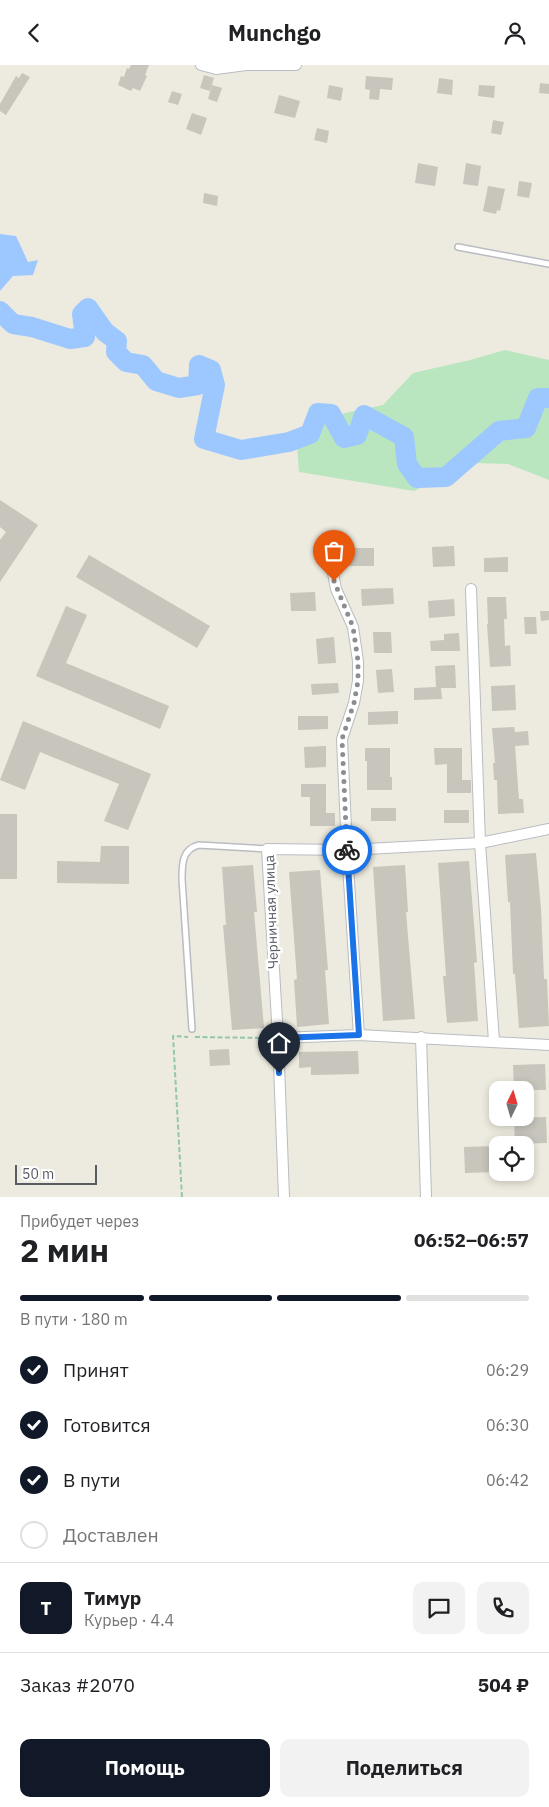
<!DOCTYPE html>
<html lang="ru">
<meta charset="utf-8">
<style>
body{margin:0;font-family:"IBM Plex Sans",sans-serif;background:#f2f2f2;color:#202124;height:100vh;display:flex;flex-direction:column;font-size:19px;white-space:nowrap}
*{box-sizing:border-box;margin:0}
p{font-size:16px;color:#757577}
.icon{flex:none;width:28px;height:28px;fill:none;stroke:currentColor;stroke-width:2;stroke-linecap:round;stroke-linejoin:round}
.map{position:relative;height:1132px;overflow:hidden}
.panel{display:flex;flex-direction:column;background:#fff;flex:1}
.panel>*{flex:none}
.needle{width:32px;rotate:5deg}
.fabs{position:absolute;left:489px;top:1016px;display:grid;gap:10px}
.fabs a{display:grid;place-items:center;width:45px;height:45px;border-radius:10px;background:#fff;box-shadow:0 2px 8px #0003;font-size:25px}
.scale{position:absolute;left:15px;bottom:12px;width:82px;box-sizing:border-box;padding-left:5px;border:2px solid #585b62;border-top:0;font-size:14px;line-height:18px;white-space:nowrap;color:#585b62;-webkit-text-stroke:4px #fff;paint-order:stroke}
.pin{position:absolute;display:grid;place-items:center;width:42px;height:42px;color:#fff;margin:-51px -21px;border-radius:50% 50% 50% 0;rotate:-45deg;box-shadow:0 0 5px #0007}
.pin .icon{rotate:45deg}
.courier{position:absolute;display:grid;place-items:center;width:50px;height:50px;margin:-25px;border:4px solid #1a73e8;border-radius:50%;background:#fff;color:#222;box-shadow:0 1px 6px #0007}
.head em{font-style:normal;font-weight:700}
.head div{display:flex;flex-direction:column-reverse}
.head{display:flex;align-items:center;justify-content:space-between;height:85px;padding:0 20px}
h1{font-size:32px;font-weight:700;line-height:38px}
.bar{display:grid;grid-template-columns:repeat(4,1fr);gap:8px 5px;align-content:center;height:60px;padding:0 20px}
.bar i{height:6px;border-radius:4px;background:#e0e0e0}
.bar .on{background:#111827}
.bar p{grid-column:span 4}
.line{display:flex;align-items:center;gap:12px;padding:0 20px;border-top:1px solid #e0e0e0}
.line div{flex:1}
.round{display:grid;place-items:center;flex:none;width:52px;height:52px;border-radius:10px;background:#f2f2f2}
ol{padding:0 20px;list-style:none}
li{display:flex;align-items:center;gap:15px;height:55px}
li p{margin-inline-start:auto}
li .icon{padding:5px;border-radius:50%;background:#111827;color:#fff;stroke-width:4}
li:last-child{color:#757577}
li i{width:28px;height:28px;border:2px solid #e0e0e0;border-radius:50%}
.action{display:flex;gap:10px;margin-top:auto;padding:10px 20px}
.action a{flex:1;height:58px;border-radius:10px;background:#111827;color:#fff;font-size:20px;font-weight:700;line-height:58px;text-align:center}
.action a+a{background:#f2f2f2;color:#202124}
header{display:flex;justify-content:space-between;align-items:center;height:65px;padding:0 20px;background:#fff;font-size:22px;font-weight:700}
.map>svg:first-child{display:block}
.green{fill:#b9e6bf}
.water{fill:#9dc7ff}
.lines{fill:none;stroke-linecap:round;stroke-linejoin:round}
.river{stroke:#9dc7ff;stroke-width:20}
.building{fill:#c7c5bc}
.service-casing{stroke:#babcc2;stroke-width:8}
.minor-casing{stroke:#babcc2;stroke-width:12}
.path{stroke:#92c7a9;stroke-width:2;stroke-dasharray:5 2.5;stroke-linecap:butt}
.service{stroke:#fff;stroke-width:5}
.minor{stroke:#fff;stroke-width:10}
.done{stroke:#8c8d8e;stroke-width:5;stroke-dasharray:0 9}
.route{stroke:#1a73e8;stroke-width:6}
.labels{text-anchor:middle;stroke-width:5;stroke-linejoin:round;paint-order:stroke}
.street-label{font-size:14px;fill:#585b62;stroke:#fff}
</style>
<header><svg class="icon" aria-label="back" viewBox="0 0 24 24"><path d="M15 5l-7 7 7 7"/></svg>Munchgo<svg class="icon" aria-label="person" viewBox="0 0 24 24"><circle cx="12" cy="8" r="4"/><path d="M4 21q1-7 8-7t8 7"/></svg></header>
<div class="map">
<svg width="549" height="1132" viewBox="0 0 549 1132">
<rect width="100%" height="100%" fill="#edebdf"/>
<polygon class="green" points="505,285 549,295 549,415 508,399 474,398 414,426 299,407 296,365 345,348 383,340 413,308 470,295"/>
<polygon class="water" points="0,169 16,171 28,197 38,195 33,210 13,211 0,226"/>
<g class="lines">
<polyline class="river" points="0,246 13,259 32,262 70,274 85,272 82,249 88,243 105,267 117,276 116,287 126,297 143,300 156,316 179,323 198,320 199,300 211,305 215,320 204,374 241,385 289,377 310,369 318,348 331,349 344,373 357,370 364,350 404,372 407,399 417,413 446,412 499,366 526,363 538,333 549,333"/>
</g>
<g class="building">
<polygon points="131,0 149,0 145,10 147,11 140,26 133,23 131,26 118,20 121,11 124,12 127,3 129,4"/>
<polygon points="22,8 30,12 6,50 0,46 0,39 16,11 19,13"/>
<polygon points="204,10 214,13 210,26 200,23"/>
<polygon points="366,11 393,13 392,25 380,24 379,35 369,34 370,25 365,24"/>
<polygon points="439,13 453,15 452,30 437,28"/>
<polygon points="540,18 549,19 549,29 539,28"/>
<polygon points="212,20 222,23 217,37 208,34"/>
<polygon points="329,20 343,23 341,36 327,33"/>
<polygon points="479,20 495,21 494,33 478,31"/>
<polygon points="172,26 182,29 178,40 168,37"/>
<polygon points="279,30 300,36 295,53 274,48"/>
<polygon points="192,48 207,53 201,70 186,64"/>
<polygon points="493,55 504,57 501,70 491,68"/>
<polygon points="317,63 329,66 327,78 314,75"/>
<polygon points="418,98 438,102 435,121 415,118"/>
<polygon points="466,98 481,101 478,121 463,119"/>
<polygon points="519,116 532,118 529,133 517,131"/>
<polygon points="488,121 505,124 500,146 497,145 496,149 483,146"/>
<polygon points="204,128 218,131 217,141 203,138"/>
<polygon points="0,435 38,460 0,517 0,475 6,467 0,462"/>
<polygon points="454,481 455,501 433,502 432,482"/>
<rect x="347" y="483" width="27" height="18"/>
<polygon points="89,490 210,561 197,583 76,512"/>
<polygon points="508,492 508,507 484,507 484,493"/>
<polygon points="393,523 394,539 362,541 361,524"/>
<polygon points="315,527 316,546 291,546 290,528"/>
<polygon points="487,532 506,532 507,554 504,554 505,581 510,580 511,601 490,602 487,559 488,559"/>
<polygon points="454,534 455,551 429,553 428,536"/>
<polygon points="66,541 87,550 66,598 169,641 160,664 36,611"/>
<polygon points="540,546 549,546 549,555 541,556"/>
<polygon points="524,552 536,552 537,569 525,569"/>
<polygon points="373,567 391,567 392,588 374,588"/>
<polygon points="459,568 460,586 431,586 430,576 444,575 444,569"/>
<polygon points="334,572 336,598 318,599 316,574"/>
<polygon points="455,600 456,623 441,623 442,634 414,635 414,623 436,622 435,601"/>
<polygon points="392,604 394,627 378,628 376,605"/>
<polygon points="338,618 339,628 312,630 311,619"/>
<polygon points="515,620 516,645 492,646 491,621"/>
<polygon points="398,646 398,659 368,660 368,647"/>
<polygon points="298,651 328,651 328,664 298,665"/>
<polygon points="23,656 151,709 128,765 104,756 119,719 40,687 25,725 0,715"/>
<polygon points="514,662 515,667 528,666 529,680 515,681 519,734 523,734 524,748 498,749 497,715 494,715 493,698 495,698 492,663"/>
<polygon points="326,681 326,702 305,703 304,682"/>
<polygon points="365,683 390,683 390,712 392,712 392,725 367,725 367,696 365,696"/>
<polygon points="434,683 462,683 462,715 471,715 471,728 447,728 447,699 435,700"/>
<polygon points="301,719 326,719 326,748 335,748 335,761 310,761 310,732 301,732"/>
<rect x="371" y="743" width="25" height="13"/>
<rect x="444" y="745" width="25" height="13"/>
<rect x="0" y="749" width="17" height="65"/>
<polygon points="101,781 129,781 129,819 57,818 57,796 100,797"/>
<polygon points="536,788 541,844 544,914 547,914 549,961 519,963 515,909 513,909 510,837 508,837 505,790"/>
<polygon points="469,796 477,897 474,898 478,956 447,958 443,911 446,911 438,798"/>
<polygon points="253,800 257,847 254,847 264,963 232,965 223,860 226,860 222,802"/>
<polygon points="405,800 408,847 406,847 415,954 383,956 373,802"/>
<polygon points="320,805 328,905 325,905 329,959 297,962 294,915 297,914 289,807"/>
<polygon points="229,984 230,1000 210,1001 209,985"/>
<polygon points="358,986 359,1009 311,1010 311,1002 299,1003 299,987"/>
<polygon points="545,999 546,1025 514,1025 513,1000"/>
<polygon points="546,1052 547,1078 515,1079 514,1053"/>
<polygon points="496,1081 497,1107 465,1108 464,1082"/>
</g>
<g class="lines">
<g class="service-casing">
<g id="service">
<polyline points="458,182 549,199"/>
<path d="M 192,964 L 182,814 C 182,799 182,784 199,780 L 267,784"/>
</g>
</g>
<g class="minor-casing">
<g id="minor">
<polyline points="201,0 216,4 246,0 296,0"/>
<polyline points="333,508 336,524 353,562 358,596 358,616 354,638 342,674 347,785 359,970"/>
<polyline points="471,524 480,778 494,976"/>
<polyline points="421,972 426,1132"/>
<polyline points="278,973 359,970 549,980"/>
<polyline points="284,1132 278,973 267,784 347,785 480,778 549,764"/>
</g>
</g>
<g class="path">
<polyline points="195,972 268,973"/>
<polyline points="182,1132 173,971 188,972"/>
</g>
<use href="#service" class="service"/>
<use href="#minor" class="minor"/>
</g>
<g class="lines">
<polyline class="done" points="334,516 353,562 358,596 358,616 354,638 342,674 347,785"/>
<polyline class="route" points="279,1008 278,973 359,970 347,785"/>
</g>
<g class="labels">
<g class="street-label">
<text transform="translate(271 847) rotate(-92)" y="5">Черничная улица</text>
</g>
</g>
</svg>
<div class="fabs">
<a><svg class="needle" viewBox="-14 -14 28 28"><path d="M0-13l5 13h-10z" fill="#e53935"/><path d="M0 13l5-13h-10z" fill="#757577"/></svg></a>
<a><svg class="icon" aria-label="locate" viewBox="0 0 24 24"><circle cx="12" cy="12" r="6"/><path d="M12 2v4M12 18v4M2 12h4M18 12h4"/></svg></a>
</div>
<div class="scale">50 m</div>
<div class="pin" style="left:334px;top:516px;background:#ea580c"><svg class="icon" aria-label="bag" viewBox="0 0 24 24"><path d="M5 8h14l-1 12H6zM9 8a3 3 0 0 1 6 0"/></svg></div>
<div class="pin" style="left:279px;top:1008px;background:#1f2937"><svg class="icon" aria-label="home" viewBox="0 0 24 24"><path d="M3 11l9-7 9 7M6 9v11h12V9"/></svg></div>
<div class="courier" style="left:347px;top:785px"><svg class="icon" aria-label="bike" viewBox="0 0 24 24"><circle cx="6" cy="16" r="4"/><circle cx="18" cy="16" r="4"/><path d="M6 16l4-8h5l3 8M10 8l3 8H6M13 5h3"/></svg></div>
</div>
<section class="panel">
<div class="head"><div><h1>2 мин</h1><p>Прибудет через</p></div><em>06:52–06:57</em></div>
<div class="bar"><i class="on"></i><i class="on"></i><i class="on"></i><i></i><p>В пути · 180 m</p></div>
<ol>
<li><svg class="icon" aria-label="check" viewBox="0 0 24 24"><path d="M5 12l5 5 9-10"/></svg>Принят<p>06:29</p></li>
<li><svg class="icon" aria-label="check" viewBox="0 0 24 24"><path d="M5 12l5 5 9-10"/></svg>Готовится<p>06:30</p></li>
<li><svg class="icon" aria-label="check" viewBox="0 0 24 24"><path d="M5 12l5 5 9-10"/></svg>В пути<p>06:42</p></li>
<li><i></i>Доставлен</li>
</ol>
<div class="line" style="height:90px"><b class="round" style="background:#111827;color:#fff">Т</b><div><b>Тимур</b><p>Курьер · 4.4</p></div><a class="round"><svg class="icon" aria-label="chat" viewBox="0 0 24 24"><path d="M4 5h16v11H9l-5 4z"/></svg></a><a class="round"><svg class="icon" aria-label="phone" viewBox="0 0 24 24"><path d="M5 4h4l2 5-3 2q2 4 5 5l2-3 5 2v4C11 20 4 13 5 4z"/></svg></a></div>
<div class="line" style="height:65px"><div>Заказ #2070</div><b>504 ₽</b></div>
<div class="action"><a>Помощь</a><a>Поделиться</a></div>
</section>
